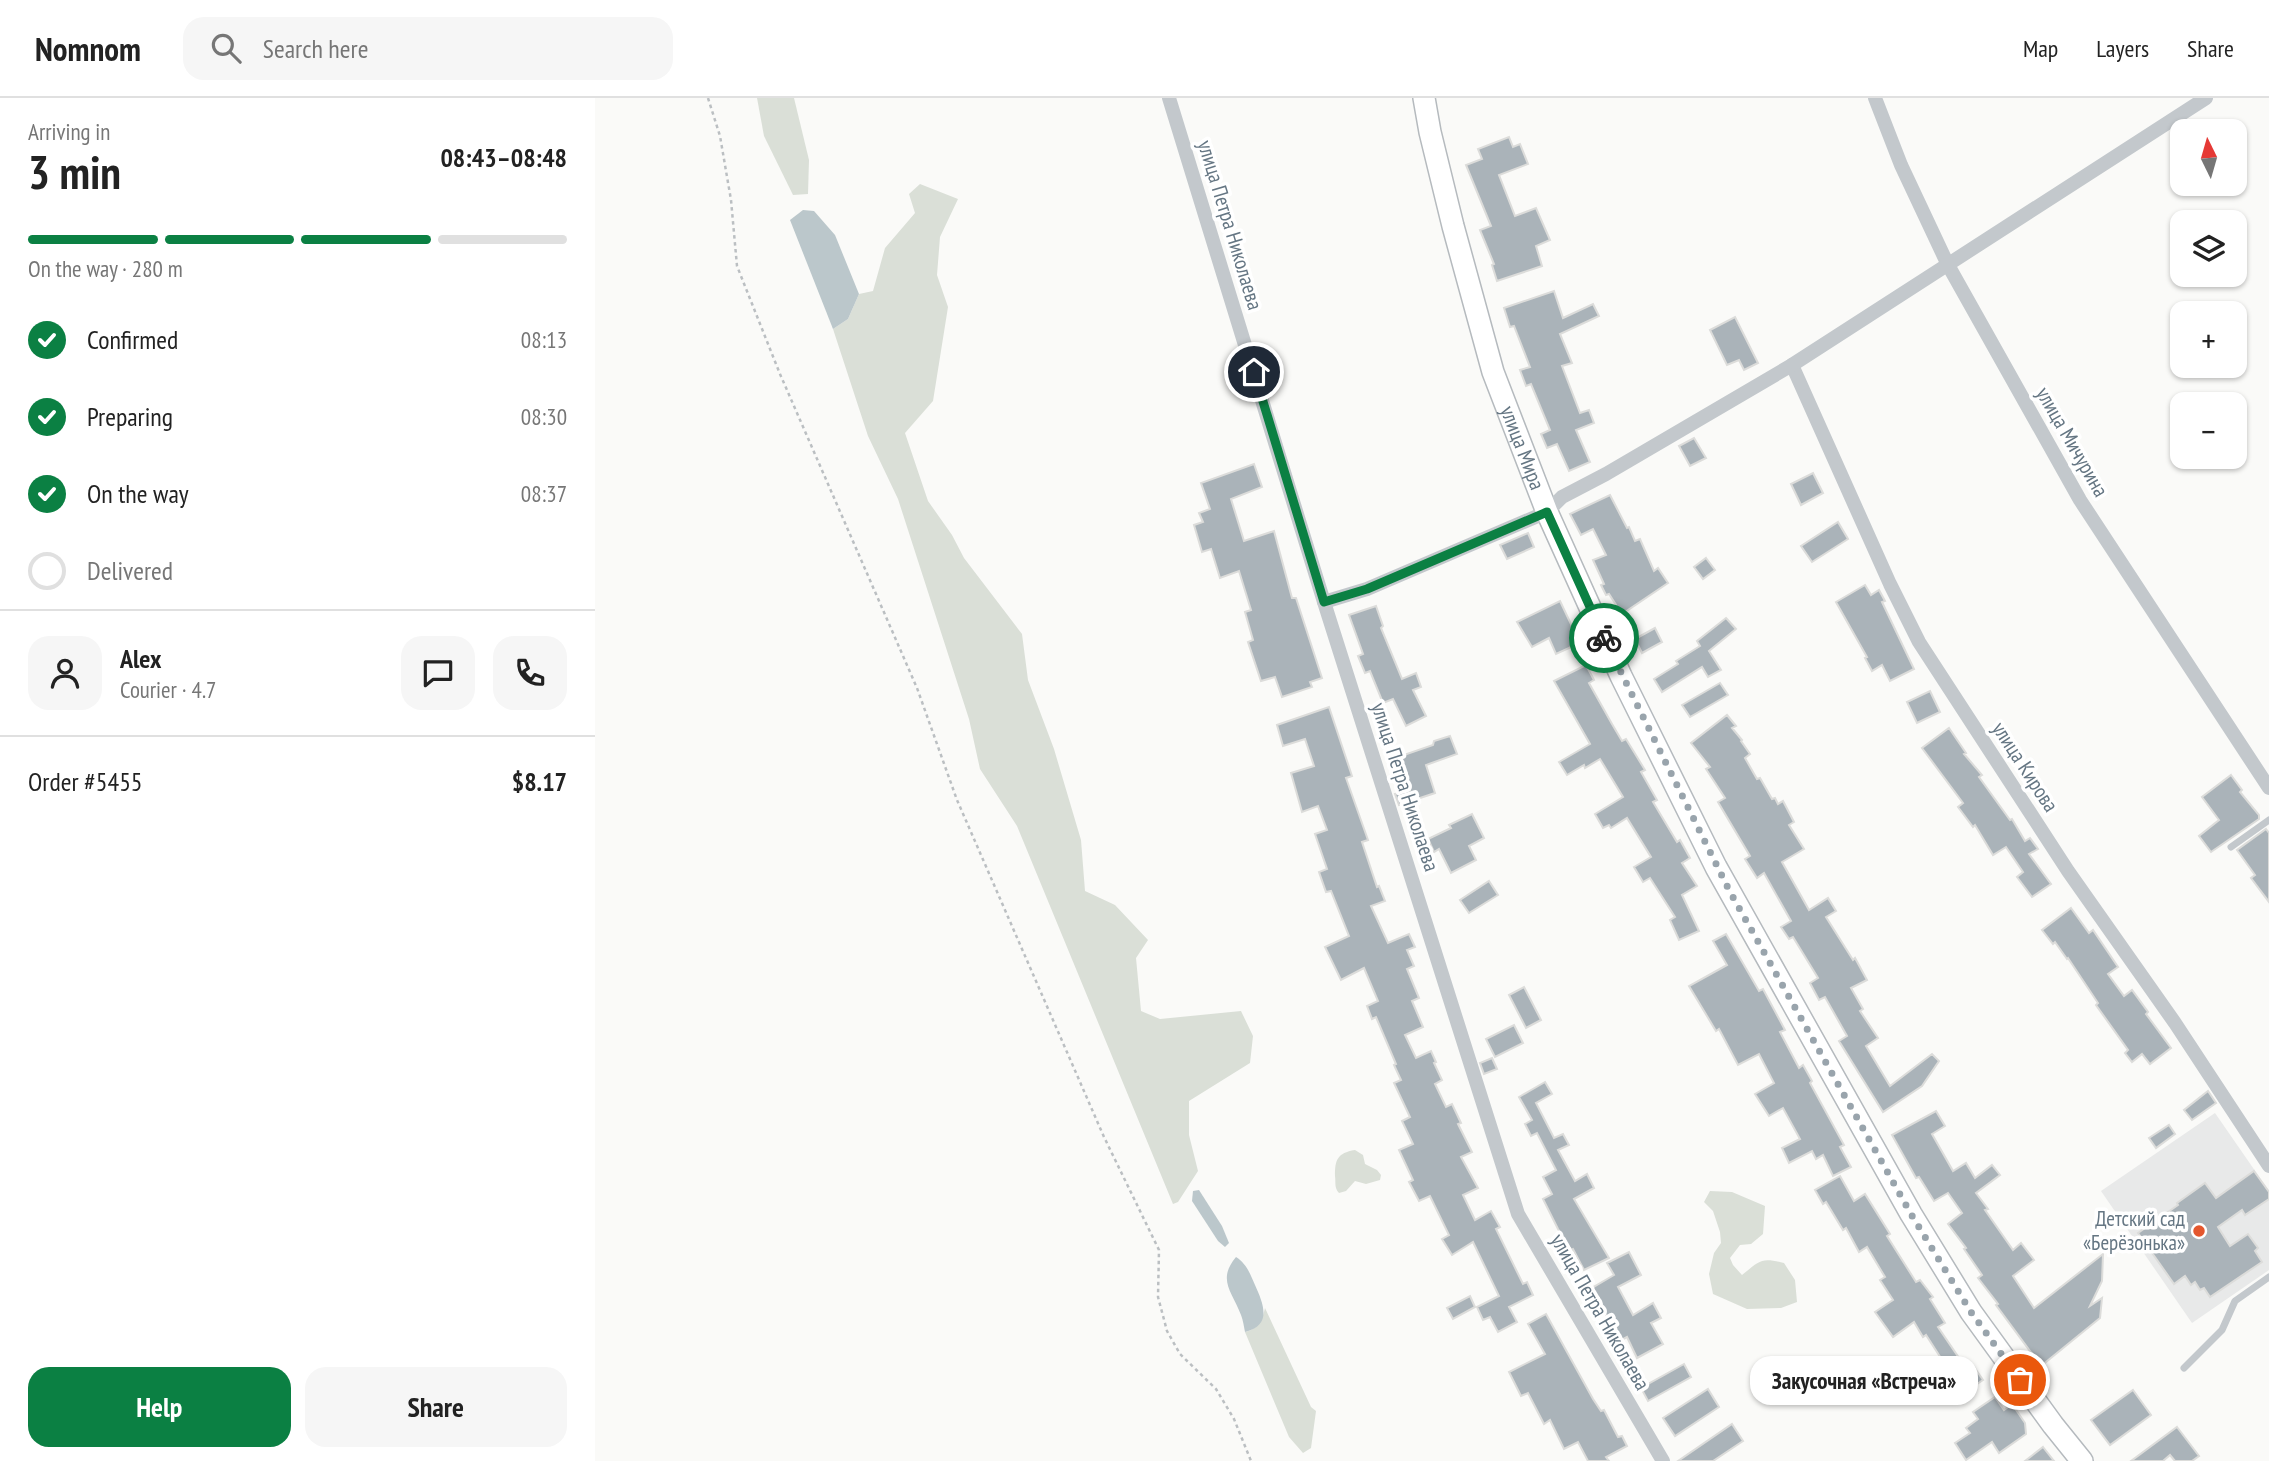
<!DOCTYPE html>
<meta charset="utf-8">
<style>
body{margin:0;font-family:"PT Sans Narrow",sans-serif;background:#f6f6f6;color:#222;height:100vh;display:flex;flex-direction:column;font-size:26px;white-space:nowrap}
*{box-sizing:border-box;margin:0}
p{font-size:23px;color:#767676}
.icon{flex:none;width:38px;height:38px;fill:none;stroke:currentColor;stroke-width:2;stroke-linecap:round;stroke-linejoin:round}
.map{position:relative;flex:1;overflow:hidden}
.side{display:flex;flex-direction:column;background:#fff;width:595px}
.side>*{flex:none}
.needle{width:46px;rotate:355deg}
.controls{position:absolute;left:1575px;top:21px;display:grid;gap:14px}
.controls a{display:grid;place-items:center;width:77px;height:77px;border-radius:14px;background:#fff;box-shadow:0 2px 5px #0004;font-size:35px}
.pin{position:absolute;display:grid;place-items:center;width:60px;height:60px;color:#fff;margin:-30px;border:4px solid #fff;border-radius:50%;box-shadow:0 2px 7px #0007}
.courier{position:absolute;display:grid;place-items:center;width:70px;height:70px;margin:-35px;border:5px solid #0b8043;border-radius:50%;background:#fff;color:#222;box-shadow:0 2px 9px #0007}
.bubble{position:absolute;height:49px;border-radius:21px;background:#fff;box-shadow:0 2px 5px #0004;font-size:23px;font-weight:700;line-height:49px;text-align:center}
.headline em{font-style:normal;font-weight:700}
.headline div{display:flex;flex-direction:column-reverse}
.headline{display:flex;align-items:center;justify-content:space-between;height:119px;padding:0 28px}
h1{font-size:46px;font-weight:700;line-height:52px}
.bar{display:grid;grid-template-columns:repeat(4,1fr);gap:10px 7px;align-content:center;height:84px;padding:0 28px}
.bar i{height:9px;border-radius:5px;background:#e0e0e0}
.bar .current{background:#0b8043}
.bar p{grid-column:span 4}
.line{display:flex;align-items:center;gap:18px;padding:0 28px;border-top:2px solid #e0e0e0}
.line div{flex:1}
.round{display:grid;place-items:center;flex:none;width:74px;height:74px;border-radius:21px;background:#f6f6f6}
ol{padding:0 28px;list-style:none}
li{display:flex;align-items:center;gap:21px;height:77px}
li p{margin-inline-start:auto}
li .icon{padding:7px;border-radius:50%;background:#0b8043;color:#fff;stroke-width:4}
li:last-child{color:#767676}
li i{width:38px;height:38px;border:4px solid #e0e0e0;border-radius:50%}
.action{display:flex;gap:14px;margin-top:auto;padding:14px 28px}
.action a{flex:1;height:80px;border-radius:21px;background:#0b8043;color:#fff;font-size:28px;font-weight:700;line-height:80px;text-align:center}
.action a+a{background:#f6f6f6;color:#222}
header{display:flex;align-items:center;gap:42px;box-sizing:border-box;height:98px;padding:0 35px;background:#fff;border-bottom:2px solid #e0e0e0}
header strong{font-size:33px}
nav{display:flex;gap:38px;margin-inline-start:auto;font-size:24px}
.search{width:490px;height:63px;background:#f6f6f6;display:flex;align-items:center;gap:18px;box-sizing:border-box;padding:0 24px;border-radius:21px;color:#767676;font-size:26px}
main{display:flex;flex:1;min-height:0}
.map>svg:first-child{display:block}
.built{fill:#e8e9e9}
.green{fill:#dadfd7}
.water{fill:#bbc7cb}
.building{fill:#aab3b9;stroke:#dcdcda;stroke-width:2}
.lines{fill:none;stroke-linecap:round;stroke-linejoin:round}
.primary-casing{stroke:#b5babe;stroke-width:24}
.path{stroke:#bbbfc2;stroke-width:2.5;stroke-dasharray:3.5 3.5;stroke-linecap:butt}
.lane{stroke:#c3c8cc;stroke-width:7}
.street{stroke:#c3c8cc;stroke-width:14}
.primary{stroke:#fff;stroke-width:21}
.done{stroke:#99a4ac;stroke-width:7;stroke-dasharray:0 12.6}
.route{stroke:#0b8043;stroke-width:9}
.poi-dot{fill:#e4572e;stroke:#fff;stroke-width:2.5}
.labels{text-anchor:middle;stroke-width:7;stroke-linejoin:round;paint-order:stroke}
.street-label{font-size:21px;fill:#657683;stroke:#fff}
.poi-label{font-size:21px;fill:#657683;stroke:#fff;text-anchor:end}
</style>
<header>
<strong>Nomnom</strong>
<div class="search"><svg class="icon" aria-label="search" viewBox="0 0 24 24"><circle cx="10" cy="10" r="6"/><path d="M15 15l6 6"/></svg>Search here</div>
<nav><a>Map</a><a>Layers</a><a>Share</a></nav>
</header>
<main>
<section class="side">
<div class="headline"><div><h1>3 min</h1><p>Arriving in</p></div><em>08:43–08:48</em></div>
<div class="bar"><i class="current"></i><i class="current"></i><i class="current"></i><i></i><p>On the way · 280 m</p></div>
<ol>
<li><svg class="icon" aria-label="check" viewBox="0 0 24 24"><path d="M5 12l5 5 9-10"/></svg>Confirmed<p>08:13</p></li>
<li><svg class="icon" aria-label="check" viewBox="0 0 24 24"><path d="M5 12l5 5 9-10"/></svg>Preparing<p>08:30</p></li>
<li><svg class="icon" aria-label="check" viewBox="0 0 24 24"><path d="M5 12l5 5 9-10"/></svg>On the way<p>08:37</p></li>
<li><i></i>Delivered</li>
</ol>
<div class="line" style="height:126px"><a class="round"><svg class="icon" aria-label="person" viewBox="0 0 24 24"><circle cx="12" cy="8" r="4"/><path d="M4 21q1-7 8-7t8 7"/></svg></a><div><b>Alex</b><p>Courier · 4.7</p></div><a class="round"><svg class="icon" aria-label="chat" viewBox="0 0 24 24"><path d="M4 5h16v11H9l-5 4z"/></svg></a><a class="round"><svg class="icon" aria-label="phone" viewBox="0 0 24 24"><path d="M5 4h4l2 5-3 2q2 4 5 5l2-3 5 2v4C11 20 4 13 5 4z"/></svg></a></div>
<div class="line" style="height:91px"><div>Order #5455</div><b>$8.17</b></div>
<div class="action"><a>Help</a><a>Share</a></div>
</section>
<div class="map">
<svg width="1674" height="1363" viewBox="0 0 1674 1363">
<rect width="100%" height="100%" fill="#fafaf8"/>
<polygon class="built" points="1620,1015 1674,1093 1674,1172 1597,1225 1506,1093"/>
<g class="green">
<polygon points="162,0 199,0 214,62 213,96 198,97 169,38"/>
<polygon points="325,86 363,101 345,139 342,177 353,209 338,303 310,335 333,403 357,437 369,460 427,536 433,582 459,651 486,742 490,793 520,807 553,842 541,860 546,913 565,921 646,913 658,938 655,965 594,1003 594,1037 603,1073 583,1104 578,1106 422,728 385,671 374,621 303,401 273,338 238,231 253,221 264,196 278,193 290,150 320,115 314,96"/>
<path d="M 760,1052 L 768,1057 L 770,1066 L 782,1072 L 786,1077 L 785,1082 L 771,1086 L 760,1083 L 751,1093 L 744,1095 C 739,1089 741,1086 740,1078 C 740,1062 742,1055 760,1052 Z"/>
<path d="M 1115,1093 L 1137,1094 L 1170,1108 L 1168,1136 L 1156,1146 L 1145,1147 L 1135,1160 L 1138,1167 L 1147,1177 C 1165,1163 1165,1159 1189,1165 L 1200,1182 L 1202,1204 L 1186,1210 L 1152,1211 L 1118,1196 L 1114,1176 L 1119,1155 L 1126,1145 L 1125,1134 L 1118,1113 L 1109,1104 Z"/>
<path d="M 670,1210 L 716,1309 L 721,1313 L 716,1350 L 708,1355 L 694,1339 L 650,1234 C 663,1231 667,1223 670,1210 Z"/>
</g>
<g class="water">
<polygon points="208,112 219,113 240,137 264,196 253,221 238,231 195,122"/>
<polygon points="604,1092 627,1128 634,1145 630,1149 623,1143 597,1103 598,1093"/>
<path d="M 641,1159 C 652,1166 655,1176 660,1187 C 669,1207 677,1227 650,1234 C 649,1229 648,1222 646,1217 C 637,1193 622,1182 641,1159 Z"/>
</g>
<g class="building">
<polygon points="914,39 918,49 925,46 933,66 904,77 920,118 941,110 955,142 941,148 947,168 902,183 897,167 899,166 885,132 896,128 871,67 887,61 883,51"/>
<polygon points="959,193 968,220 998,206 1004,218 965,236 977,265 967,268 985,315 994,312 999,325 981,332 995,364 974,373 962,346 952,350 946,336 955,332 936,286 931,288 925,272 935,269 919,228 915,229 909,210"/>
<polygon points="1140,219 1163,265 1149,272 1144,262 1132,267 1115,232"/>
<polygon points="1099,340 1111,360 1095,368 1084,348"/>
<polygon points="659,366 667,389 636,401 649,443 679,433 697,500 701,500 727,580 715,584 717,589 687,599 680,579 666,583 653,544 658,542 650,514 656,512 644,473 625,480 616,451 607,454 599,427 608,424 604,415 615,411 606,385"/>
<polygon points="1218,375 1228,395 1206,407 1196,386"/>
<polygon points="1015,397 1032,430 1034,429 1040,443 1045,441 1059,473 1063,470 1073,485 1027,516 1014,496 1011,497 1006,487 1009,486 998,462 1011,457 998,431 986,437 975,416"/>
<polygon points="1243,424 1253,441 1217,464 1206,448"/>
<polygon points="933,435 939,449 912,461 905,447"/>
<polygon points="1111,460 1120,472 1108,481 1099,469"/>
<polygon points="1270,487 1276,497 1284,492 1290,503 1287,504 1319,571 1295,583 1287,567 1277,573 1270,560 1272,559 1241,504"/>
<polygon points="965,503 985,545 961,556 954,540 937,549 922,524"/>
<polygon points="781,508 788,528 786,530 807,581 821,575 826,589 818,592 831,618 811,628 798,601 788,605 775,573 770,575 763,558 768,556 754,517"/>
<polygon points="1131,520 1141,531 1114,553 1126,572 1113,579 1107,569 1067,594 1059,581 1083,566 1081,563 1105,548 1102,543"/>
<polygon points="1060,530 1067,544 1047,555 1040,541"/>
<polygon points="991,567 999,582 994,585 1017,626 1027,643 1031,641 1050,672 1046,674 1062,702 1058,704 1082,744 1085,742 1095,760 1087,765 1102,788 1087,797 1104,833 1084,842 1075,822 1080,819 1055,780 1048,784 1039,769 1056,759 1032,720 1016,730 1014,727 1008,730 1000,716 1028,699 1005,661 990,670 989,667 972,677 964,664 995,646 959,583"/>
<polygon points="1125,585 1133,597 1095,619 1087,607"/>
<polygon points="1335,593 1345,614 1322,625 1312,604"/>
<polygon points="734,609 757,678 751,680 773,742 767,744 782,789 784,788 790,803 776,808 793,845 814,836 820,849 812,852 819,868 812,871 824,900 817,903 828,929 810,937 821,960 836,953 841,964 839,965 847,982 840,986 851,1009 857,1006 866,1025 863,1026 877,1054 866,1059 883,1090 868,1097 880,1122 896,1113 905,1129 901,1131 928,1186 932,1184 938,1197 914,1209 922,1224 903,1234 895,1219 888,1222 882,1209 904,1198 878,1144 857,1157 847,1141 854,1137 835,1098 824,1103 814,1084 818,1082 804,1052 818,1046 807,1023 815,1019 799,985 806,982 799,967 801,966 781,919 777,921 772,908 783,903 769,870 746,882 730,849 754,838 736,793 731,794 724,774 732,771 720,736 732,732 723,708 707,714 696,675 719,668 710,641 688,648 682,627"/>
<polygon points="1132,617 1141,628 1137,630 1147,642 1146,643 1155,656 1150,660 1162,681 1165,680 1177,701 1180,700 1183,706 1188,703 1199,724 1194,727 1209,751 1187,764 1214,812 1233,800 1241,813 1231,819 1258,862 1260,860 1272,882 1256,890 1268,911 1265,913 1283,940 1271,948 1295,988 1337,956 1344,963 1327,988 1288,1014 1244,943 1252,938 1230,899 1224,902 1215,885 1223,880 1198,839 1194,841 1186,829 1196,823 1169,775 1162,780 1150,761 1155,758 1123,704 1130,700 1111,671 1115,669 1096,645"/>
<polygon points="1354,630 1371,655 1369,656 1387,677 1384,679 1415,722 1417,721 1430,743 1435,740 1443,751 1434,756 1456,786 1437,799 1422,779 1428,774 1411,749 1398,757 1380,727 1378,729 1363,709 1368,705 1327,650"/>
<polygon points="855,638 862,656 831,667 840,695 804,707 800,696 815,692 803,659 838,647 839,643"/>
<polygon points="1636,677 1647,692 1645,694 1664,717 1664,721 1616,754 1604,738 1624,722 1607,699"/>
<polygon points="877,716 889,740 874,748 881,762 856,775 844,751 839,754 833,741 856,730 854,727"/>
<polygon points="1671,731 1674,735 1674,804 1656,780 1660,777 1642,752"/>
<polygon points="894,783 903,797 874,815 865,802"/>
<polygon points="1476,810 1494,835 1498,832 1523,869 1513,876 1529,898 1537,892 1553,914 1551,916 1576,950 1555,966 1547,956 1537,964 1530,955 1533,952 1501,907 1503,905 1473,860 1472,861 1460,844 1458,846 1447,832"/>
<polygon points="1131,836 1164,893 1168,891 1190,932 1185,934 1204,970 1208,967 1217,983 1215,985 1249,1047 1245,1049 1256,1069 1238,1078 1228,1057 1221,1061 1217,1053 1194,1065 1187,1050 1205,1041 1188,1010 1174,1018 1160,996 1179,985 1164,956 1143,967 1124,931 1121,933 1094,888 1132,867 1118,843"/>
<polygon points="929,889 946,922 931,930 914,897"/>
<polygon points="919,927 928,945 900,959 891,941"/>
<polygon points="897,960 902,971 889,976 885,965"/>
<polygon points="950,984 957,996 941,1005 959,1040 968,1036 974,1047 963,1052 980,1083 992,1076 999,1090 979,1101 1014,1160 989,1172 978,1151 976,1152 963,1131 948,1101 957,1096 948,1079 961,1072 942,1035 936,1038 930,1026 937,1022 924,999"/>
<polygon points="1613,993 1621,1005 1597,1022 1589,1012"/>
<polygon points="1341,1013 1350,1028 1337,1036 1358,1073 1371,1065 1380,1080 1397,1067 1405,1077 1381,1095 1393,1111 1390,1112 1418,1152 1426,1145 1439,1162 1418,1178 1439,1210 1508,1156 1507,1183 1495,1208 1507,1200 1505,1220 1446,1268 1401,1207 1403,1206 1383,1180 1387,1177 1369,1151 1371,1150 1353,1126 1367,1115 1353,1095 1339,1103 1324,1079 1321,1080 1297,1037"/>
<polygon points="1574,1027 1580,1036 1561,1050 1554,1040"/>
<polygon points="1659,1073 1674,1094 1674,1101 1650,1117 1647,1112 1623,1129 1635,1148 1653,1136 1663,1150 1660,1153 1667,1164 1615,1199 1609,1190 1605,1192 1600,1184 1596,1187 1590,1178 1579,1186 1543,1135 1583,1107 1582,1105 1610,1085 1621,1100"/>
<polygon points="1245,1078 1259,1103 1270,1096 1295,1136 1292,1138 1321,1184 1325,1182 1338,1199 1335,1201 1350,1225 1343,1229 1373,1273 1379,1269 1388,1282 1361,1300 1352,1287 1360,1282 1331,1237 1328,1239 1319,1224 1298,1239 1280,1214 1298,1202 1285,1182 1290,1179 1272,1149 1264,1154 1251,1130 1248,1132 1231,1104 1228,1106 1220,1092"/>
<polygon points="1034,1154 1046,1177 1023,1189 1038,1217 1058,1205 1066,1220 1056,1225 1068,1246 1042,1260 1032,1239 1021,1245 1013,1231 1017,1229 997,1190 1019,1177 1012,1165"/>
<polygon points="875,1198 880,1209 858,1221 852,1210"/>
<polygon points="951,1216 998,1301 1006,1313 1009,1312 1023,1339 1027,1338 1032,1348 1011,1359 1014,1363 993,1363 983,1344 969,1351 955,1322 949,1326 933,1295 926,1298 914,1274 950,1256 933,1226"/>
<polygon points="1089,1266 1096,1279 1053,1303 1046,1290"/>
<polygon points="1113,1291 1124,1309 1080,1338 1068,1320"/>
<polygon points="1538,1292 1556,1317 1515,1347 1496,1322"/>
<polygon points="1400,1299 1409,1312 1417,1306 1430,1325 1431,1336 1404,1355 1397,1344 1371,1362 1360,1345 1375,1335 1371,1330 1383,1321 1378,1314"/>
<polygon points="1137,1326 1148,1343 1118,1363 1083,1363"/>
<polygon points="1582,1329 1604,1358 1597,1363 1580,1363 1575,1357 1568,1363 1536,1363"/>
<polygon points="1448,1349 1459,1363 1430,1363"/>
</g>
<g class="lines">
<g class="primary-casing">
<g id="primary">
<path id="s1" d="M 829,0 L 835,34 L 858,128 L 898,274 L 952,414 L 1026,578 L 1121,769 L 1316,1116 L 1376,1214 L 1458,1327 L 1487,1363"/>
</g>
</g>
<polyline class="path" points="113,0 125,38 136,102 142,168 185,276 322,590 362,702 509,1039 564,1152 563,1199 572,1233 585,1256 621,1291 639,1321 656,1363"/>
<g class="lane">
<polyline points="1636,749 1674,722"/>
<polyline points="1589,1270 1627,1232 1640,1203 1674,1179"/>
</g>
<g class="street">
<polyline points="574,0 729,504 923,1116 1068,1363"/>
<polyline points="1280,0 1306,67 1353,167 1485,402 1674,690"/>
<polyline points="1197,267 1295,486 1324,544 1473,773 1580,925 1674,1068"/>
<polyline points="729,504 772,491 952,414 967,399 1011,376 1197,267 1611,0"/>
</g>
<use href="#primary" class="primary"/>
</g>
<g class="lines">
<polyline class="done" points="1009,540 1134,792 1316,1116 1376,1214 1425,1282"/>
<polyline class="route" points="659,274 729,504 772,491 952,414 1009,540"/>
</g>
<circle class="poi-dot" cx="1604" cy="1133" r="7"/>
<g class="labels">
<g class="street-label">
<text transform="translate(635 127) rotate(73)" y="7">улица Петра Николаева</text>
<text transform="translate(1477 344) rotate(60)" y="7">улица Мичурина</text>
<text dy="7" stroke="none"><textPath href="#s1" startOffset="364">улица Мира</textPath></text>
<text transform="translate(1430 669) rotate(57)" y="7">улица Кирова</text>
<text transform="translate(810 689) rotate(72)" y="7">улица Петра Николаева</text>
<text transform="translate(1005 1214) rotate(60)" y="7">улица Петра Николаева</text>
</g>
<g class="poi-label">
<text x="1590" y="1128">Детский сад<tspan x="1590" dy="24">«Берёзонька»</tspan></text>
</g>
</g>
</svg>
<div class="controls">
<a><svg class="needle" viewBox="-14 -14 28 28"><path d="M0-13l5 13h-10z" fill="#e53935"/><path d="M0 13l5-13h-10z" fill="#767676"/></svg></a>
<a><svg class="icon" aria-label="layers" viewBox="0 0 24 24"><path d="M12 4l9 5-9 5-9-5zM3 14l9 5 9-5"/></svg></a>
<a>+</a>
<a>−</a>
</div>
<div class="pin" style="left:1425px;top:1282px;background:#ea580c"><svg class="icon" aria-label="bag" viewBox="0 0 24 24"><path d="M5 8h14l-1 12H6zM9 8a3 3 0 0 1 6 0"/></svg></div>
<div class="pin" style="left:659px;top:274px;background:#1f2937"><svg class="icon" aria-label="home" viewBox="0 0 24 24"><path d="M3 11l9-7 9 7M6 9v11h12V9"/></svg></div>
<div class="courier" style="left:1009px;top:540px"><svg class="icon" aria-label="bike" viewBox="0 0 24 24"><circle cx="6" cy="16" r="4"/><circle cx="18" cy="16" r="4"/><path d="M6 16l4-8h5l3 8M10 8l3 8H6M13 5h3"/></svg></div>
<div class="bubble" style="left:1155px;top:1258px;width:228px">Закусочная «Встреча»</div>
</div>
</main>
